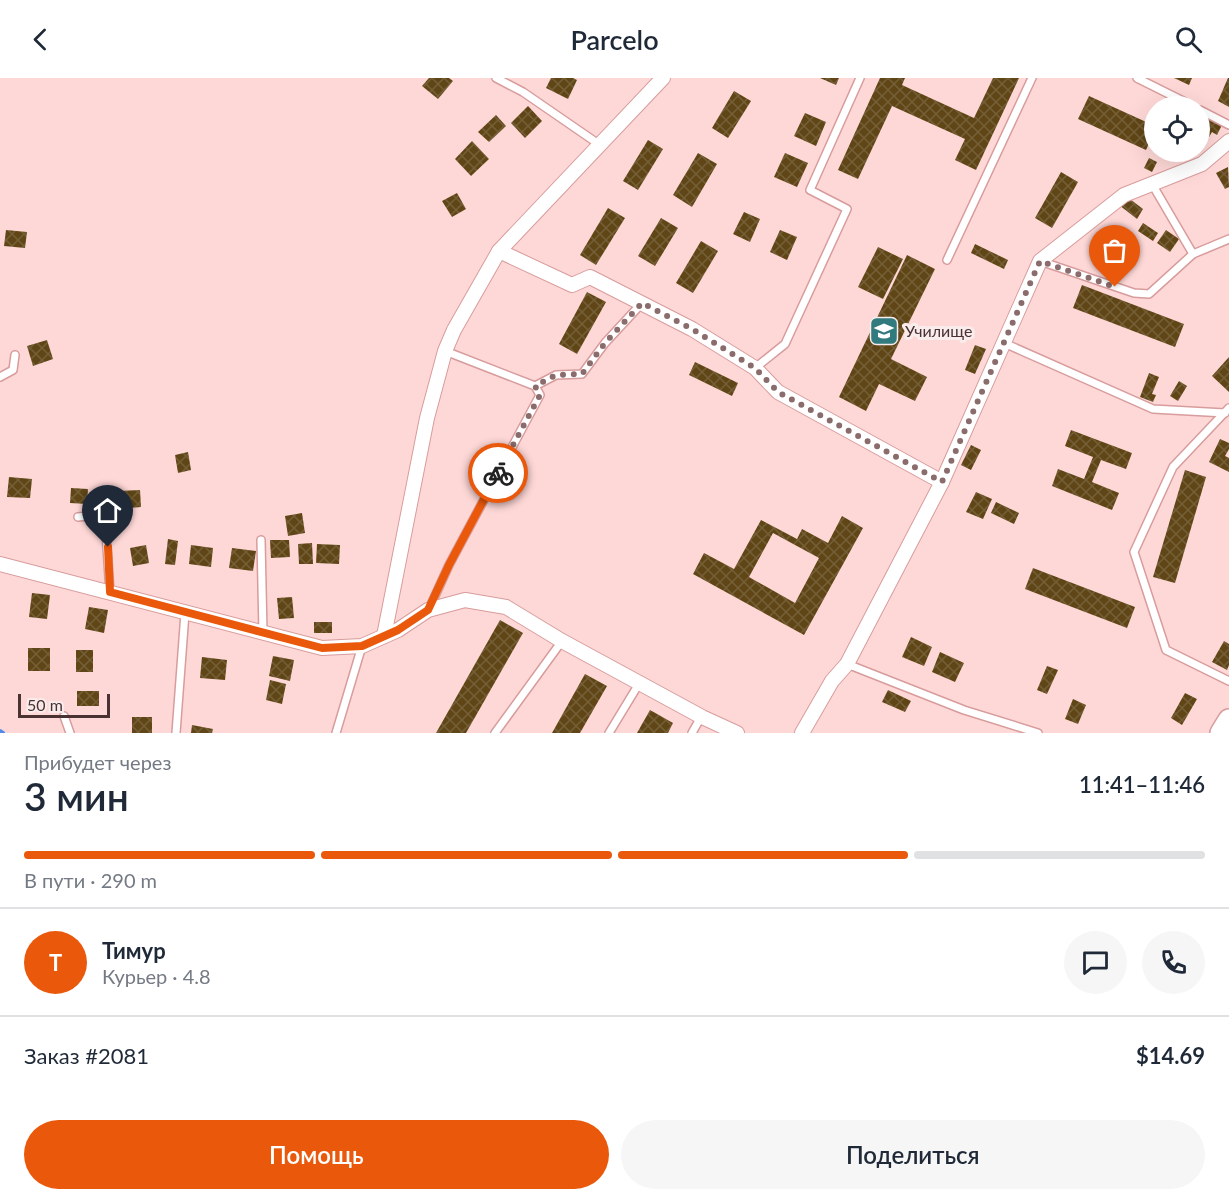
<!DOCTYPE html>
<html lang="ru">
<meta charset="utf-8">
<style>
body{margin:0;font-family:Lato,sans-serif;background:#f6f6f7;color:#1f2937;height:100vh;display:flex;flex-direction:column;font-size:22px;white-space:nowrap}
*{box-sizing:border-box;margin:0}
p{font-size:20px;color:#747a83}
.icon{flex:none;width:33px;height:33px;fill:none;stroke:currentColor;stroke-width:2;stroke-linecap:round;stroke-linejoin:round}
.map{position:relative;height:655px;overflow:hidden}
.details{display:flex;flex-direction:column;background:#fff;flex:1}
.details>*{flex:none}
.tools{position:absolute;left:1144px;top:18px;display:grid;gap:12px}
.tools a{display:grid;place-items:center;width:66px;height:66px;border-radius:50%;background:#fff;box-shadow:0 6px 24px #0002;font-size:30px}
.scale{position:absolute;left:18px;bottom:15px;width:92px;box-sizing:border-box;padding-left:6px;border:3px solid #4b3232;border-top:0;font-size:16px;line-height:21px;white-space:nowrap;color:#4b3232;-webkit-text-stroke:4px #f9ecec;paint-order:stroke}
.pin{position:absolute;display:grid;place-items:center;width:51px;height:51px;color:#fff;margin:-62px -26px;border-radius:50% 50% 50% 0;rotate:-45deg;box-shadow:0 0 6px #0007}
.pin .icon{rotate:45deg}
.courier{position:absolute;display:grid;place-items:center;width:60px;height:60px;margin:-30px;border:4px solid #ea580c;border-radius:50%;background:#fff;color:#222;box-shadow:0 2px 8px #0007}
.headline em{font-style:normal;font-weight:600}
.headline div{display:flex;flex-direction:column-reverse}
.headline{display:flex;align-items:center;justify-content:space-between;height:102px;padding:0 24px}
h1{font-size:39px;font-weight:600;line-height:45px}
.bar{display:grid;grid-template-columns:repeat(4,1fr);gap:9px 6px;align-content:center;height:72px;padding:0 24px}
.bar i{height:8px;border-radius:4px;background:#e0e1e3}
.bar .on{background:#ea580c}
.bar p{grid-column:span 4}
.line{display:flex;align-items:center;gap:15px;padding:0 24px;border-top:2px solid #e0e1e3}
.line div{flex:1}
.round{display:grid;place-items:center;flex:none;width:63px;height:63px;border-radius:32px;background:#f6f6f7}
.button{display:flex;gap:12px;margin-top:auto;padding:12px 24px}
.button a{flex:1;height:69px;border-radius:36px;background:#ea580c;color:#fff;font-size:24px;font-weight:600;line-height:69px;text-align:center}
.button a+a{background:#f6f6f7;color:#1f2937}
header{display:flex;justify-content:space-between;align-items:center;height:78px;padding:0 24px;background:#fff;font-size:27px;font-weight:600}
.map>svg:first-child{display:block}
.lines{fill:none;stroke-linecap:round;stroke-linejoin:round}
.stream{stroke:#518be7;stroke-width:4}
.building{fill:url(#building-cross-hatch);fill-rule:evenodd}
.service-casing{stroke:#d89c9c;stroke-width:10}
.minor-casing{stroke:#d89c9c;stroke-width:16}
.primary-casing{stroke:#d89c9c;stroke-width:24}
.service{stroke:#fff;stroke-width:7}
.minor{stroke:#fff;stroke-width:14}
.primary{stroke:#fff;stroke-width:21}
.done{stroke:#8a6c6c;stroke-width:6;stroke-dasharray:0 10.8}
.route{stroke:#ea580c;stroke-width:8}
.labels{text-anchor:middle;stroke-width:6;stroke-linejoin:round;paint-order:stroke}
.poi-label{font-size:16px;fill:#4b3232;stroke:#f9ecec;text-anchor:start}
</style>
<header><svg class="icon" aria-label="back" viewBox="0 0 24 24"><path d="M15 5l-7 7 7 7"/></svg>Parcelo<svg class="icon" aria-label="search" viewBox="0 0 24 24"><circle cx="10" cy="10" r="6"/><path d="M15 15l6 6"/></svg></header>
<div class="map">
<svg width="1229" height="655" viewBox="0 0 1229 655">
<defs>
<pattern id="building-cross-hatch" width="8" height="8" patternUnits="userSpaceOnUse" patternTransform="scale(1.5)"><rect width="8" height="8" fill="#604616"/><path d="M0 0l8 8M0 8l8-8" fill="none" stroke="#755f38"/></pattern>
</defs>
<rect width="100%" height="100%" fill="#fed8d7"/>
<g class="lines">
<polyline class="stream" points="0,653 3,655"/>
</g>
<g class="building">
<polygon points="429,0 449,0 453,3 438,21 422,8"/>
<polygon points="551,0 573,0 577,2 568,21 546,10"/>
<polygon points="820,0 839,0 836,7"/>
<polygon points="880,0 905,0 902,7 974,40 993,0 1019,0 976,92 955,82 965,61 892,28 858,101 838,92"/>
<polygon points="1174,0 1192,0 1189,7"/>
<polygon points="1228,0 1229,0 1229,29 1218,23"/>
<polygon points="734,13 751,23 728,60 712,50"/>
<polygon points="1089,18 1155,48 1155,52 1146,72 1078,41"/>
<polygon points="528,28 542,43 525,60 511,45"/>
<polygon points="805,35 826,44 816,68 794,58"/>
<polygon points="496,37 506,48 489,64 478,54"/>
<polygon points="1209,39 1220,45 1221,49 1217,57 1212,54 1209,59 1201,55 1200,51 1205,41"/>
<polygon points="648,62 663,71 638,112 623,103"/>
<polygon points="472,63 489,81 471,98 455,81"/>
<polygon points="698,75 717,86 692,129 673,117"/>
<polygon points="785,75 808,85 797,109 774,99"/>
<polygon points="1149,80 1157,84 1152,94 1144,90"/>
<polygon points="1228,89 1229,109 1225,111 1216,95"/>
<polygon points="1061,94 1078,104 1052,150 1035,140"/>
<polygon points="457,115 466,131 452,139 442,123"/>
<polygon points="1126,118 1143,131 1137,141 1119,127"/>
<polygon points="608,130 625,140 596,187 580,177"/>
<polygon points="744,134 760,141 750,164 733,156"/>
<polygon points="661,140 678,150 655,188 638,178"/>
<polygon points="1143,145 1158,155 1153,163 1138,153"/>
<polygon points="6,152 27,154 25,170 4,168"/>
<polygon points="780,152 797,159 787,182 770,174"/>
<polygon points="1166,152 1179,161 1170,174 1157,165"/>
<polygon points="701,163 718,173 693,215 676,205"/>
<polygon points="975,166 1008,182 1004,191 971,175"/>
<polygon points="878,169 903,181 883,221 858,209"/>
<polygon points="907,177 935,191 891,281 927,299 915,323 879,306 866,333 839,319"/>
<polygon points="1082,207 1184,246 1175,269 1073,230"/>
<polygon points="587,214 606,224 577,276 559,266"/>
<polygon points="47,262 53,281 33,288 27,268"/>
<polygon points="975,267 986,271 975,296 965,292"/>
<polygon points="1229,279 1229,314 1212,298"/>
<polygon points="695,284 738,305 732,318 689,297"/>
<polygon points="1149,295 1159,299 1152,316 1156,317 1153,324 1140,319"/>
<polygon points="1179,303 1187,308 1178,323 1170,318"/>
<polygon points="1071,352 1132,375 1126,391 1101,382 1092,404 1119,415 1112,432 1052,408 1058,391 1084,401 1093,379 1065,368"/>
<polygon points="1220,361 1229,365 1229,371 1225,378 1229,380 1229,394 1209,384"/>
<polygon points="971,367 981,372 971,392 961,387"/>
<polygon points="188,374 191,392 178,395 175,377"/>
<polygon points="1185,392 1206,399 1175,505 1153,499"/>
<polygon points="9,399 32,401 30,420 7,419"/>
<polygon points="71,410 88,411 87,426 70,425"/>
<polygon points="140,412 141,429 119,431 118,413"/>
<polygon points="976,414 992,421 983,441 966,434"/>
<polygon points="996,424 1019,435 1014,446 991,435"/>
<polygon points="302,435 305,455 288,458 285,438"/>
<path d="M 842,438 L 863,450 L 804,557 L 693,496 L 704,475 L 734,491 L 761,442 L 797,461 L 802,451 L 828,465 ZM 773,455 L 819,480 L 795,525 L 749,499 Z"/>
<polygon points="168,461 178,463 175,487 165,486"/>
<polygon points="270,462 289,462 290,479 271,480"/>
<polygon points="312,465 313,486 299,486 298,466"/>
<polygon points="317,466 340,467 339,486 316,485"/>
<polygon points="146,467 149,485 133,488 130,470"/>
<polygon points="191,467 213,470 211,489 189,486"/>
<polygon points="232,470 256,473 253,493 229,490"/>
<polygon points="1033,490 1135,529 1127,550 1025,511"/>
<polygon points="32,515 50,517 47,541 29,539"/>
<polygon points="292,519 294,540 279,541 277,520"/>
<polygon points="89,529 108,532 104,555 85,551"/>
<polygon points="500,542 523,555 466,655 436,655"/>
<rect x="314" y="544" width="18" height="11"/>
<polygon points="911,559 932,569 924,588 902,579"/>
<polygon points="1224,563 1229,566 1229,587 1227,592 1212,584"/>
<rect x="28" y="570" width="22" height="23"/>
<rect x="76" y="572" width="17" height="22"/>
<polygon points="940,574 964,585 955,604 932,594"/>
<polygon points="273,578 294,582 290,603 269,598"/>
<polygon points="202,579 227,582 225,602 200,600"/>
<polygon points="1047,588 1058,592 1047,616 1037,612"/>
<polygon points="585,596 607,608 580,655 552,655"/>
<polygon points="270,602 286,606 282,626 266,622"/>
<polygon points="888,612 911,623 905,634 882,624"/>
<rect x="77" y="613" width="22" height="15"/>
<polygon points="1185,615 1197,621 1182,647 1171,640"/>
<polygon points="1073,621 1086,627 1078,646 1065,641"/>
<polygon points="650,632 673,645 668,655 637,655"/>
<rect x="132" y="639" width="20" height="16"/>
<polygon points="192,647 213,651 212,655 191,655"/>
</g>
<g class="lines">
<g class="service-casing">
<g id="service">
<polyline points="496,0 523,14 600,67"/>
<polyline points="1137,0 1193,28"/>
<polyline points="1200,32 1229,47"/>
<polyline points="1152,106 1193,176"/>
<polyline points="947,182 1032,0"/>
<polyline points="1040,183 1134,215 1149,216 1193,176 1229,161"/>
<polyline points="1004,265 1153,331 1225,335"/>
<polyline points="755,290 785,266 847,131 810,112 860,0"/>
<polyline points="0,299 13,292 15,277"/>
<polyline points="535,308 556,297 582,296 605,265 642,225"/>
<polyline points="1229,330 1173,389 1134,474 1166,572 1229,603"/>
<polyline points="78,439 98,437 105,439 110,515"/>
<polyline points="261,462 263,555"/>
<polyline points="429,531 449,487 540,317 535,308 445,273"/>
<polyline points="847,586 964,632 1038,655"/>
<polyline points="64,638 70,655"/>
<polyline points="176,655 185,535"/>
<polyline points="336,655 362,568"/>
<polyline points="495,655 562,563"/>
<polyline points="609,655 640,604"/>
<polyline points="692,655 701,639"/>
</g>
</g>
<g class="minor-casing">
<g id="minor">
<polyline points="499,173 572,207 590,199 692,251 755,290 778,314 942,404"/>
<polyline points="0,486 322,570 362,568 398,552 428,532 465,522 506,529 562,563 702,639 737,655"/>
<polyline points="384,558 427,340 445,273 454,252 499,173 663,0"/>
<polyline points="802,655 832,603 847,586 942,404 1040,183 1124,117 1202,86 1229,63"/>
</g>
</g>
<g class="primary-casing">
<polyline id="primary" points="1221,655 1229,642"/>
</g>
<use href="#service" class="service"/>
<use href="#minor" class="minor"/>
<use href="#primary" class="primary"/>
</g>
<g class="lines">
<polyline class="done" points="498,395 540,317 535,308 556,297 582,296 605,265 642,225 692,251 755,290 778,314 942,404 1040,183 1115,209"/>
<polyline class="route" points="108,469 110,514 322,570 362,568 398,552 428,532 449,487 498,395"/>
</g>
<defs>
<g id="school-square" transform="scale(1.5)"><rect x="-9" y="-9" width="18" height="18" rx="4" fill="#317a7d" stroke="#f9ecec"/><path d="M0-5L7-2L0 1L-7-2ZM-4 1L0 2.5L4 1V4Q0 6-4 4Z" fill="#fff"/></g>
</defs>
<g fill-rule="evenodd">
<use href="#school-square" x="884" y="253"/>
</g>
<g class="labels">
<g class="poi-label">
<text x="905" y="259">Училище</text>
</g>
</g>
</svg>
<div class="tools">
<a><svg class="icon" aria-label="locate" viewBox="0 0 24 24"><circle cx="12" cy="12" r="6"/><path d="M12 2v4M12 18v4M2 12h4M18 12h4"/></svg></a>
</div>
<div class="scale">50 m</div>
<div class="pin" style="left:1115px;top:209px;background:#ea580c"><svg class="icon" aria-label="bag" viewBox="0 0 24 24"><path d="M5 8h14l-1 12H6zM9 8a3 3 0 0 1 6 0"/></svg></div>
<div class="pin" style="left:108px;top:469px;background:#1f2937"><svg class="icon" aria-label="home" viewBox="0 0 24 24"><path d="M3 11l9-7 9 7M6 9v11h12V9"/></svg></div>
<div class="courier" style="left:498px;top:395px"><svg class="icon" aria-label="bike" viewBox="0 0 24 24"><circle cx="6" cy="16" r="4"/><circle cx="18" cy="16" r="4"/><path d="M6 16l4-8h5l3 8M10 8l3 8H6M13 5h3"/></svg></div>
</div>
<section class="details">
<div class="headline"><div><h1>3 мин</h1><p>Прибудет через</p></div><em>11:41–11:46</em></div>
<div class="bar"><i class="on"></i><i class="on"></i><i class="on"></i><i></i><p>В пути · 290 m</p></div>
<div class="line" style="height:108px"><b class="round" style="background:#ea580c;color:#fff">Т</b><div><b>Тимур</b><p>Курьер · 4.8</p></div><a class="round"><svg class="icon" aria-label="chat" viewBox="0 0 24 24"><path d="M4 5h16v11H9l-5 4z"/></svg></a><a class="round"><svg class="icon" aria-label="phone" viewBox="0 0 24 24"><path d="M5 4h4l2 5-3 2q2 4 5 5l2-3 5 2v4C11 20 4 13 5 4z"/></svg></a></div>
<div class="line" style="height:78px"><div>Заказ #2081</div><b>$14.69</b></div>
<div class="button"><a>Помощь</a><a>Поделиться</a></div>
</section>
